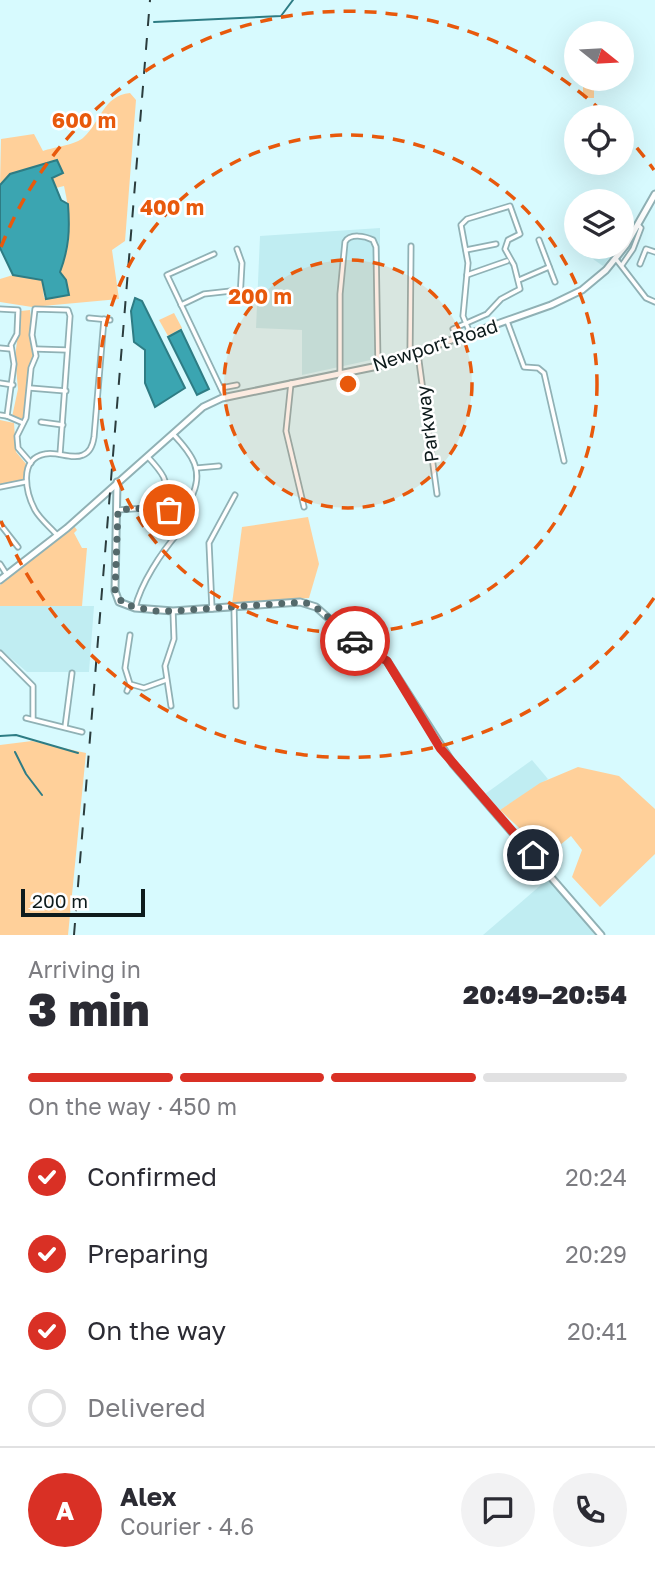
<!DOCTYPE html>
<meta charset="utf-8">
<style>
body{margin:0;font-family:"Golos Text",sans-serif;background:#f2f2f3;color:#2b2b33;height:100vh;display:flex;flex-direction:column;font-size:26px;white-space:nowrap}
*{box-sizing:border-box;margin:0}
p{font-size:23px;color:#7c7c81}
.icon{flex:none;width:38px;height:38px;fill:none;stroke:currentColor;stroke-width:2;stroke-linecap:round;stroke-linejoin:round}
.map{position:relative;height:935px;overflow:hidden}
.details{display:flex;flex-direction:column;background:#fff;flex:1}
.details>*{flex:none}
.needle{width:46px;rotate:108deg}
.tools{position:absolute;left:564px;top:21px;display:grid;gap:14px}
.tools a{display:grid;place-items:center;width:70px;height:70px;border-radius:50%;background:#fff;box-shadow:0 7px 28px #0002;font-size:35px}
.scale{position:absolute;left:21px;bottom:18px;width:124px;box-sizing:border-box;padding-left:7px;border:4px solid #0e1b1c;border-top:0;font-size:19px;line-height:24px;white-space:nowrap;color:#0e1b1c;-webkit-text-stroke:5px #fff;paint-order:stroke}
.pin{position:absolute;display:grid;place-items:center;width:60px;height:60px;color:#fff;margin:-30px;border:4px solid #fff;border-radius:50%;box-shadow:0 2px 7px #0007}
.courier{position:absolute;display:grid;place-items:center;width:70px;height:70px;margin:-35px;border:5px solid #d93025;border-radius:50%;background:#fff;color:#222;box-shadow:0 2px 9px #0007}
.overview em{font-style:normal;font-weight:800}
.overview div{display:flex;flex-direction:column-reverse}
.overview{display:flex;align-items:center;justify-content:space-between;height:119px;padding:0 28px}
h1{font-size:46px;font-weight:800;line-height:52px}
.bar{display:grid;grid-template-columns:repeat(4,1fr);gap:10px 7px;align-content:center;height:84px;padding:0 28px}
.bar i{height:9px;border-radius:5px;background:#e1e1e2}
.bar .selected{background:#d93025}
.bar p{grid-column:span 4}
.line{display:flex;align-items:center;gap:18px;padding:0 28px;border-top:2px solid #e1e1e2}
.line div{flex:1}
.round{display:grid;place-items:center;flex:none;width:74px;height:74px;border-radius:37px;background:#f2f2f3}
ol{padding:0 28px;list-style:none}
li{display:flex;align-items:center;gap:21px;height:77px}
li p{margin-inline-start:auto}
li .icon{padding:7px;border-radius:50%;background:#d93025;color:#fff;stroke-width:4}
li:last-child{color:#7c7c81}
li i{width:38px;height:38px;border:4px solid #e1e1e2;border-radius:50%}
.map>svg:first-child{display:block}
.built{fill:#c0edf2}
.green{fill:#ffd09a}
.water{fill:#3ba5b1;stroke:#2e7c84;stroke-width:2}
.lines{fill:none;stroke-linecap:round;stroke-linejoin:round}
.stream{stroke:#2e7c84;stroke-width:2}
.street-casing{stroke:#90b1b5;stroke-width:7}
.secondary-casing{stroke:#90b1b5;stroke-width:9}
.street{stroke:#fff;stroke-width:3.5}
.secondary{stroke:#fff;stroke-width:5}
.rail{stroke:#2b3c3d;stroke-width:2;stroke-dasharray:12 12;stroke-linecap:butt}
.done{stroke:#54696b;stroke-width:7;stroke-dasharray:0 12.6}
.route{stroke:#d93025;stroke-width:9}
.ring{fill:none;stroke:#e8590c;stroke-width:3.5;stroke-dasharray:12 9}
.labels{text-anchor:middle;stroke-width:5;stroke-linejoin:round;paint-order:stroke}
.street-label{font-size:19px;fill:#0e1b1c;stroke:#fff}
.centre{fill:#e8590c;stroke:#fff;stroke-width:3.5}
.ring-label{font-size:21px;text-anchor:middle;font-weight:bold;fill:#e8590c;stroke:#fff;stroke-width:5;stroke-linejoin:round;paint-order:stroke}
</style>
<div class="map">
<svg width="655" height="935" viewBox="0 0 655 935">
<rect width="100%" height="100%" fill="#d7fafe"/>
<g class="built">
<polygon points="380,228 380,358 302,375 302,330 256,328 260,236"/>
<polygon points="576,247 607,247 614,252 603,266"/>
<polygon points="0,606 94,606 89,672 27,672 0,649"/>
<polygon points="532,760 548,779 500,810 485,794"/>
<polygon points="549,878 595,935 483,935"/>
</g>
<g class="green">
<rect x="583" y="79" width="11" height="19"/>
<path d="M 130,93 L 136,100 L 125,241 L 112,250 L 119,299 L 32,307 L 0,302 L 0,279 L 13,275 L 42,280 L 44,298 L 69,295 L 60,272 C 72,243 71,217 64,186 L 56,188 L 52,177 L 57,160 L 10,174 L 0,185 L 1,139 L 34,134 L 43,151 C 54,147 76,145 84,137 C 101,121 103,96 130,93 Z"/>
<polygon points="30,310 35,355 23,419 12,417 18,389 15,357 21,311"/>
<polygon points="174,313 182,328 168,336 159,320"/>
<polygon points="0,420 14,423 16,452 27,465 23,480 0,485"/>
<polygon points="308,517 319,564 309,598 232,604 242,527"/>
<polygon points="74,526 77,530 74,533 82,548 87,548 82,606 0,606 0,585"/>
<polygon points="32,741 86,753 68,935 0,935 0,745"/>
<polygon points="578,767 619,776 655,809 655,854 600,907 572,877 582,850 571,836 548,855 500,810 540,783"/>
</g>
<g class="water">
<path d="M 57,160 L 63,173 L 52,178 L 61,200 L 68,204 C 70,230 69,248 60,272 L 66,280 L 69,295 L 46,299 L 42,280 L 13,275 L 0,248 L 0,185 L 10,174 Z"/>
<polygon points="135,298 142,301 185,388 155,407 145,383 145,350 134,342 131,311"/>
<polygon points="181,330 209,389 197,395 168,337"/>
</g>
<g class="lines">
<g class="stream">
<polyline points="154,22 281,16 293,0"/>
<polyline points="0,736 16,735 78,753"/>
<polyline points="15,752 26,774 42,795"/>
</g>
<g class="street-casing">
<g id="street">
<polyline points="539,240 555,282"/>
<polyline points="237,249 242,263 240,298"/>
<polyline points="466,250 496,244"/>
<polyline points="214,254 167,275 225,397"/>
<polyline points="616,259 646,298 655,302"/>
<polyline points="640,264 646,249 655,252"/>
<polyline points="622,265 633,249 641,228 638,225"/>
<polyline points="467,275 507,261"/>
<polyline points="519,280 549,267"/>
<polyline points="181,305 204,294 240,290"/>
<polyline points="0,309 18,310 17,334 11,345 14,364 7,416 0,415"/>
<polyline points="89,318 110,320"/>
<polyline points="507,321 524,367 538,368 544,373 564,461"/>
<polyline points="453,329 487,314 501,299 520,289 514,265 505,249 508,240 520,234 510,206 467,219 461,225 468,263 463,316 470,333"/>
<polyline points="0,348 11,349"/>
<polyline points="36,349 67,350"/>
<polyline points="410,354 411,246"/>
<polyline points="418,354 437,494"/>
<path d="M 340,372 L 340,294 L 345,242 C 350,233 365,236 373,240 L 376,247 L 378,365"/>
<polyline points="0,383 13,385"/>
<polyline points="291,383 286,431 304,507"/>
<polyline points="30,388 66,391"/>
<polyline points="221,388 237,385"/>
<polyline points="7,416 23,423"/>
<polyline points="41,422 63,425"/>
<path d="M 173,434 C 192,454 205,471 191,498"/>
<polyline points="31,463 18,448 17,436 26,418 31,368 36,356 32,335 35,309 68,310 70,316 60,454"/>
<polyline points="197,468 219,466"/>
<polyline points="0,487 25,482"/>
<polyline points="164,500 169,510"/>
<path d="M 118,510 L 145,508 L 164,500 C 172,483 160,470 148,457"/>
<polyline points="0,524 18,547"/>
<path d="M 57,535 C 50,527 40,519 35,510 C 26,493 18,459 45,454 C 57,451 72,460 83,455 C 91,452 93,444 94,437 L 104,319"/>
<polyline points="0,564 7,575"/>
<polyline points="234,607 236,706"/>
<path d="M 135,608 C 141,583 161,553 178,533"/>
<polyline points="212,609 209,543 235,495"/>
<polyline points="130,635 125,668 130,684 144,688 166,680"/>
<polyline points="0,653 33,686 33,718"/>
<polyline points="127,691 130,684"/>
<polyline points="171,706 165,666 174,639 173,611"/>
<polyline points="26,718 82,732"/>
<polyline points="65,727 72,673"/>
</g>
</g>
<g class="secondary-casing">
<g id="secondary">
<polyline points="117,482 115,591 119,602 135,608 173,611 300,602 316,607 351,638 387,661 453,764 601,935"/>
<polyline points="0,580 67,528 203,407 222,398 378,366 551,305 582,290 606,270 626,245 655,194"/>
</g>
</g>
<use href="#street" class="street"/>
<use href="#secondary" class="secondary"/>
<polyline class="rail" points="74,935 150,0"/>
</g>
<g class="lines">
<polyline class="done" points="169,510 164,500 145,508 118,510 115,591 123,604 153,611 173,611 304,602 320,610 355,641"/>
<polyline class="route" points="355,641 387,661 440,748 533,855"/>
</g>
<circle cx="348" cy="384" r="124" fill="#e8590c" fill-opacity=".12"/>
<g class="ring">
<circle cx="348" cy="384" r="124"/>
<circle cx="348" cy="384" r="249"/>
<path d="M654 598A373 373 0 0 1 1 521M1 247A373 373 0 0 1 607 116M623 132A373 373 0 0 1 654 170"/>
</g>
<g class="labels">
<g class="street-label">
<text transform="translate(435 345) rotate(-18)" y="7">Newport Road</text>
<text transform="translate(427 424) rotate(-97)" y="7">Parkway</text>
</g>
</g>
<circle cx="348" cy="384" r="10" class="centre"/>
<g class="ring-label">
<text x="84" y="128">600 m</text>
<text x="172" y="215">400 m</text>
<text x="260" y="304">200 m</text>
</g>
</svg>
<div class="tools">
<a><svg class="needle" viewBox="-14 -14 28 28"><path d="M0-13l5 13h-10z" fill="#e53935"/><path d="M0 13l5-13h-10z" fill="#7c7c81"/></svg></a>
<a><svg class="icon" aria-label="locate" viewBox="0 0 24 24"><circle cx="12" cy="12" r="6"/><path d="M12 2v4M12 18v4M2 12h4M18 12h4"/></svg></a>
<a><svg class="icon" aria-label="layers" viewBox="0 0 24 24"><path d="M12 4l9 5-9 5-9-5zM3 14l9 5 9-5"/></svg></a>
</div>
<div class="scale">200 m</div>
<div class="pin" style="left:169px;top:510px;background:#ea580c"><svg class="icon" aria-label="bag" viewBox="0 0 24 24"><path d="M5 8h14l-1 12H6zM9 8a3 3 0 0 1 6 0"/></svg></div>
<div class="pin" style="left:533px;top:855px;background:#1f2937"><svg class="icon" aria-label="home" viewBox="0 0 24 24"><path d="M3 11l9-7 9 7M6 9v11h12V9"/></svg></div>
<div class="courier" style="left:355px;top:641px"><svg class="icon" aria-label="car" viewBox="0 0 24 24"><path d="M5 17H2v-5l4-1 3-4h7l3 4 3 1v5h-3M9 17h6M6 11h13"/><circle cx="7" cy="17" r="2"/><circle cx="17" cy="17" r="2"/></svg></div>
</div>
<section class="details">
<div class="overview"><div><h1>3 min</h1><p>Arriving in</p></div><em>20:49–20:54</em></div>
<div class="bar"><i class="selected"></i><i class="selected"></i><i class="selected"></i><i></i><p>On the way · 450 m</p></div>
<ol>
<li><svg class="icon" aria-label="check" viewBox="0 0 24 24"><path d="M5 12l5 5 9-10"/></svg>Confirmed<p>20:24</p></li>
<li><svg class="icon" aria-label="check" viewBox="0 0 24 24"><path d="M5 12l5 5 9-10"/></svg>Preparing<p>20:29</p></li>
<li><svg class="icon" aria-label="check" viewBox="0 0 24 24"><path d="M5 12l5 5 9-10"/></svg>On the way<p>20:41</p></li>
<li><i></i>Delivered</li>
</ol>
<div class="line" style="height:126px"><b class="round" style="background:#d93025;color:#fff">A</b><div><b>Alex</b><p>Courier · 4.6</p></div><a class="round"><svg class="icon" aria-label="chat" viewBox="0 0 24 24"><path d="M4 5h16v11H9l-5 4z"/></svg></a><a class="round"><svg class="icon" aria-label="phone" viewBox="0 0 24 24"><path d="M5 4h4l2 5-3 2q2 4 5 5l2-3 5 2v4C11 20 4 13 5 4z"/></svg></a></div>
</section>
